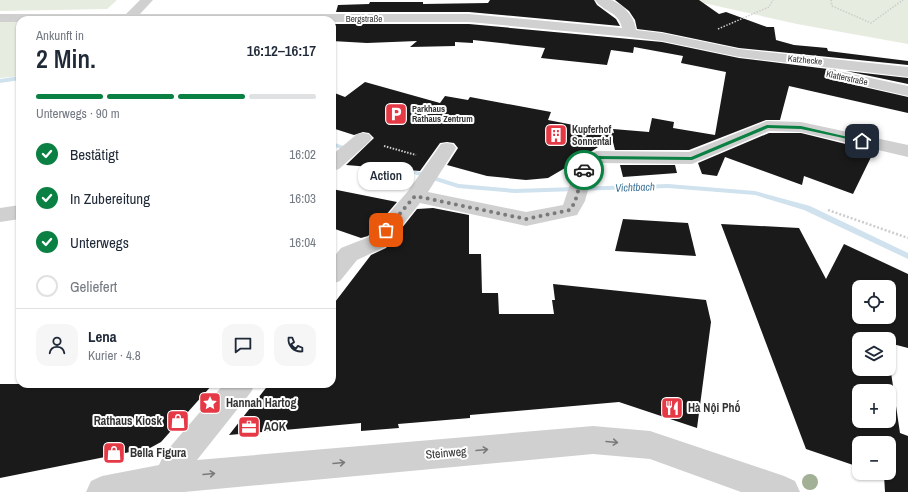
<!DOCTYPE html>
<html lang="de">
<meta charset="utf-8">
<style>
body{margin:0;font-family:"Archivo Narrow",sans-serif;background:#f6f6f7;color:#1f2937;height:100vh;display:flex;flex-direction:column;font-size:15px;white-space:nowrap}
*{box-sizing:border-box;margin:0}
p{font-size:13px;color:#747a83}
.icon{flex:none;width:22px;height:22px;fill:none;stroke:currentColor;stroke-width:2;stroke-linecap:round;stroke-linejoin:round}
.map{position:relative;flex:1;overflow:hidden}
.drawer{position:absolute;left:16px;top:16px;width:320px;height:372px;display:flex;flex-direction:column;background:#fff;border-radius:12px;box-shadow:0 1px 3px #0004}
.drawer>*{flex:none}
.tools{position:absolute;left:852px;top:280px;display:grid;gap:8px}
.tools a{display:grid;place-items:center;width:44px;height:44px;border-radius:8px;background:#fff;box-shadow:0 1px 3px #0004;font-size:20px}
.pin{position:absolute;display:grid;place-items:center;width:34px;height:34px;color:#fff;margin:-17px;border-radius:8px;box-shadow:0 2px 6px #0006}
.courier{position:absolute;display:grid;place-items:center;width:40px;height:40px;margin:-20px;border:3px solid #0b8043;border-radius:50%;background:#fff;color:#222;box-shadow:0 1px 5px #0007}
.bubble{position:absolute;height:28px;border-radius:12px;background:#fff;box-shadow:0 1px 3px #0004;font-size:13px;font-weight:600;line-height:28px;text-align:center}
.overview em{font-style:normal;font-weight:600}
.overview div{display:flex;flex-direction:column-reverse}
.overview{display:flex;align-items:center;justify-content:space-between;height:68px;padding:0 20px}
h1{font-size:26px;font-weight:600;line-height:30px}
.bar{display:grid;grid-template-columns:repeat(4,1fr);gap:6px 4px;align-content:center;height:48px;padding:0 20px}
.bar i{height:5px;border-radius:3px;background:#e0e1e3}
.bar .active{background:#0b8043}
.bar p{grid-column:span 4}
.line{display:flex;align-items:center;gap:10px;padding:0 20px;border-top:1px solid #e0e1e3}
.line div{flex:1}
.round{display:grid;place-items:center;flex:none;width:42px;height:42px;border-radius:12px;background:#f6f6f7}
ol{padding:0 20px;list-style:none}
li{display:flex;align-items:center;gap:12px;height:44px}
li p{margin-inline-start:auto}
li .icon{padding:4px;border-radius:50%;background:#0b8043;color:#fff;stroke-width:4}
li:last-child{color:#747a83}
li i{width:22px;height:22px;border:2px solid #e0e1e3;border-radius:50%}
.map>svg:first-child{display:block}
.green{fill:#e6ecdf}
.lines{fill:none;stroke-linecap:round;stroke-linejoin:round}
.stream{fill:#cfe2ee;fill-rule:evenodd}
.building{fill:#1a1a1a;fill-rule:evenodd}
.path-far2{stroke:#cdcdcd;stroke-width:1.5;stroke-dasharray:1.5 1.5;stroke-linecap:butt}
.path-far1{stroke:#cdcdcd;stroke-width:2;stroke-dasharray:1.5 1.5;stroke-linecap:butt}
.path{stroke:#cdcdcd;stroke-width:2.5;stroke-dasharray:2 2;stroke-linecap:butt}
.minor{fill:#d0d0d0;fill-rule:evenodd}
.tree{fill:#a2b095}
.oneway{stroke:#7a7a7a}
.route{fill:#0b8043}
.done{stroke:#7a7a7a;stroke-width:4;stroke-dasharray:0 7.2}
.labels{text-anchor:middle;stroke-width:4;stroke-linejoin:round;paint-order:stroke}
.far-street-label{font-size:9px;fill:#333;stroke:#fff}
.far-poi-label{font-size:9px;font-weight:bold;fill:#333;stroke:#fff;text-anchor:start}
.poi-label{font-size:10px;font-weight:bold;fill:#333;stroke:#fff;text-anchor:start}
.water-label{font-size:11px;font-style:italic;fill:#3f7597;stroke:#fff}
.near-poi-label{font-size:12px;font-weight:bold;fill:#333;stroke:#fff;text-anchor:start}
.near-street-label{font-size:12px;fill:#333;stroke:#fff}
</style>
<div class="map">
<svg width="908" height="492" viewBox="0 0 908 492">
<rect width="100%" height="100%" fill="#fff"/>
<g class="green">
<polygon points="0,0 117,0 107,9 0,11"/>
<polygon points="690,0 908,0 908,44 797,24"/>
<polygon points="0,21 20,21 20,76 0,78"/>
</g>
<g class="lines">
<g class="stream">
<polygon points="20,76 20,80 0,83 0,79"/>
<polygon points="332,142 352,149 353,150 350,152 332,146"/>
<polygon points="397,165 459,184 515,189 668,184 755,191 810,206 908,253 908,259 804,210 755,195 668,188 515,193 458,188 395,168 394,167 395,166"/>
</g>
</g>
<g class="building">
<polygon points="490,0 594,0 597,5 616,19 620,26 469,12 336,12 338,5 369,4 370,2 423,2 423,4 488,3"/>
<polygon points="615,0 699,0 719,14 726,12 767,27 774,27 776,40 794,45 827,48 828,51 908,61 908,65 739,48 662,32 637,29 635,20 629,11"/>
<polygon points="333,24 469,24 662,42 739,58 836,70 828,76 833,80 908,97 908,113 789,86 780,120 766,120 689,150 615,150 612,138 592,151 582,155 577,161 548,178 526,180 487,176 447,165 458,148 454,143 447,142 440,143 420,171 346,165 374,138 369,133 363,132 354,135 332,128 332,92 345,97 365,82 440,103 445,96 468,100 470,97 551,112 548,120 614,133 613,129 649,132 652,118 674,122 673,128 715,135 726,72 681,63 683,56 634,47 633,53 611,50 607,65 541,58 545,48 473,40 473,43 455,42 455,46 410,47 417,41 367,43 332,41"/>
<polygon points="846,71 908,78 908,84"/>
<polygon points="769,133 801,133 874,151 853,194 804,176 802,185 725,157 717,176 702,174 698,163"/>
<polygon points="620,165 675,165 677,173 623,177"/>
<polygon points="332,189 397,202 368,236 361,238 332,228"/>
<polygon points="433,208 469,215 469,254 481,254 482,293 498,293 499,314 554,314 552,300 555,300 553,284 706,300 711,322 697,428 619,402 470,415 470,418 398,424 399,428 361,431 361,423 229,435 269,384 332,384 332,306 371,255 386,248 417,209"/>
<polygon points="623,219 688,223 696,256 615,251"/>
<path d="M 721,224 L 799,228 L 826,279 L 844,244 L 908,274 L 908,348 L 889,343 L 889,339 L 859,339 L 859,369 L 889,369 L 889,359 L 900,433 L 908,436 L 908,492 L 885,492 L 884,475 L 877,473 L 889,473 L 889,443 L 859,443 L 859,467 L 806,449 ZM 859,287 L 889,287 L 889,317 L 859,317 ZM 859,391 L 889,391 L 889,421 L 859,421 Z"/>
<polygon points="0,384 213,384 161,442 150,448 0,478"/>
</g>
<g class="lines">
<g class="path-far2">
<polyline points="831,0 832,6 871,23 903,0"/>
<polyline points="718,29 769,7 773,0"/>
</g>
<polyline class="path-far1" points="384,146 416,155"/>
<polyline class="path" points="828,210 908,238"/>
<g class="minor">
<path d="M 140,0 L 153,0 L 140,14 L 469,14 L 622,28 C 619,11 603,12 595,0 C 600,0 607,0 611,0 C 623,4 635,17 636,30 L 662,33 L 739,49 L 908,67 L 908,77 L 739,57 L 662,41 L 629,37 L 469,22 L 332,22 L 332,20 L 20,20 L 20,22 L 0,22 L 0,14 L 126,14 Z"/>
<polygon points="838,71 908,86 908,96 833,79 830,76 833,73"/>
<polygon points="767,121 801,122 908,145 908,157 801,132 769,131 692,164 599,163 595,164 585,201 577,215 526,226 420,203 385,247 357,260 340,281 332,284 332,259 341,248 369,237 408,191 441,144 447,143 453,144 456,148 428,192 526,212 563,205 577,164 582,156 597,151 689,152"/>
<polygon points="363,133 369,134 372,138 369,142 339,169 332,171 332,155 357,134"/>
<polygon points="20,205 20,219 0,222 0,208"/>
<polygon points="224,384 255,384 251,392 197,460 593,426 650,431 784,476 795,481 800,492 741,492 650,459 593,454 184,492 86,492 91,481 102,476 159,465 164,454"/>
</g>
</g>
<circle class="tree" cx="810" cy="482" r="8"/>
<defs><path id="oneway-shaft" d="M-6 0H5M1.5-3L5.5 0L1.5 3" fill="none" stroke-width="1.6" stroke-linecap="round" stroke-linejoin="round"/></defs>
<g class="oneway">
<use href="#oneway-shaft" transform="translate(612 442) rotate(5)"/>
<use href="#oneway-shaft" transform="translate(482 450) rotate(-5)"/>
<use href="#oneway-shaft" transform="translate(339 463) rotate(-5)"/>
<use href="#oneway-shaft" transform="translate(209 474) rotate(-5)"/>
</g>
<polygon class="route" points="767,125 801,126 865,141 862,142 801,129 768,128 692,160 598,159 592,161 586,171 581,170 587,159 597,156 691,157"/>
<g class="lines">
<polyline class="done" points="386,230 415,196 526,219 570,210 575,202 584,170"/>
</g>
<defs>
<g id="parking-square" transform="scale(1.15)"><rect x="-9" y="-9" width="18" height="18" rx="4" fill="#e63946" stroke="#fff"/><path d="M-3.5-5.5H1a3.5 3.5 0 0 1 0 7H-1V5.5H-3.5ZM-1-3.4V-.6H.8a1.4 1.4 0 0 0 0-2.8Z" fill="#fff"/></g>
<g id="building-square" transform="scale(1.15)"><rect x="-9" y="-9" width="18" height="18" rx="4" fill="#e63946" stroke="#fff"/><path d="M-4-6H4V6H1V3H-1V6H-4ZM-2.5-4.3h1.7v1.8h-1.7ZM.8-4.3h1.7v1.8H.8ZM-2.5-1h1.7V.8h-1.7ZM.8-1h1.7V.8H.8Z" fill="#fff"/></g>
<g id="sight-square" transform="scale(1.15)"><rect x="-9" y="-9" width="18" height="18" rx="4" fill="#e63946" stroke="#fff"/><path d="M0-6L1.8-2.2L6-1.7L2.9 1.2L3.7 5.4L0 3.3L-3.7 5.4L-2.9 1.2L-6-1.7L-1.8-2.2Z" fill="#fff"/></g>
<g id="restaurant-square" transform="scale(1.15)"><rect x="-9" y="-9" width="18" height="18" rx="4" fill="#e63946" stroke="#fff"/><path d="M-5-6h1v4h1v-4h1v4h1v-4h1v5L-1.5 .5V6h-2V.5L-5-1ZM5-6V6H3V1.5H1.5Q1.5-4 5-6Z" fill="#fff"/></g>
<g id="shop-square" transform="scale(1.15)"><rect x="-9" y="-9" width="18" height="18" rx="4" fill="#e63946" stroke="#fff"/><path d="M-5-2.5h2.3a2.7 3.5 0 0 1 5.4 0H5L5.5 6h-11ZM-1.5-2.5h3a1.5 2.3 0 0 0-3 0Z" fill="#fff"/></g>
<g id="office-square" transform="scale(1.15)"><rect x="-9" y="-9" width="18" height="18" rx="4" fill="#e63946" stroke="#fff"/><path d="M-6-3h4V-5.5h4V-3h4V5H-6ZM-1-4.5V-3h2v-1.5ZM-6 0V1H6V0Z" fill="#fff"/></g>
</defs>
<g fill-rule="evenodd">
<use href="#parking-square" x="396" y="114"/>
<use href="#building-square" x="556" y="135"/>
<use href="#sight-square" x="210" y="403"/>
<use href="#restaurant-square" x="672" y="408"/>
<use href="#shop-square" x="178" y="421"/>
<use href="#office-square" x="249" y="427"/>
<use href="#shop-square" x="114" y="453"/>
</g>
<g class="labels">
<g class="far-street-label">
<text x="364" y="22">Bergstraße</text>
<text transform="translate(805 60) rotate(6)" y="3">Katzhecke</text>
<text transform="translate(847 78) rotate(12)" y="3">Klatterstraße</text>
</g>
<g class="far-poi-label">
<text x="412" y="112">Parkhaus<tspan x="412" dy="10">Rathaus Zentrum</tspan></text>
</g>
<g class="poi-label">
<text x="572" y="133">Kupferhof<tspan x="572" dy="12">Sonnental</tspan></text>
</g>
<g class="water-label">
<text transform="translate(635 187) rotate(-2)" y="4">Vichtbach</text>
</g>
<g class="near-poi-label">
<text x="226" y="407">Hannah Hartog</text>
<text x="688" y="412">Hà Nội Phố</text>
<text x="162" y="425" text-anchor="end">Rathaus Kiosk</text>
<text x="264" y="431">AOK</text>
<text x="130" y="457">Bella Figura</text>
</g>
<g class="near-street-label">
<text transform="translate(446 453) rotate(-5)" y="4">Steinweg</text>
</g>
</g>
</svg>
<div class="tools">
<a><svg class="icon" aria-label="locate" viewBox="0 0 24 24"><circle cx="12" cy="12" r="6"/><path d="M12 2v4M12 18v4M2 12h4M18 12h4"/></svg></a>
<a><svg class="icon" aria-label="layers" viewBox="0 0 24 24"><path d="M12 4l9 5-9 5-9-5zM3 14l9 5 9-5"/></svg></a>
<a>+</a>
<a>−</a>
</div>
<div class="pin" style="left:386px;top:230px;background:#ea580c"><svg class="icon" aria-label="bag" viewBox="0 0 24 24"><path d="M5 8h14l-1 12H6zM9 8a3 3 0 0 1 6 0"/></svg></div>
<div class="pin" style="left:862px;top:141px;background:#1f2937"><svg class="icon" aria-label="home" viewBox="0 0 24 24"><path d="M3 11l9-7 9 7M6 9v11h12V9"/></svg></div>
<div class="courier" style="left:584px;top:170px"><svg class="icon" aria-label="car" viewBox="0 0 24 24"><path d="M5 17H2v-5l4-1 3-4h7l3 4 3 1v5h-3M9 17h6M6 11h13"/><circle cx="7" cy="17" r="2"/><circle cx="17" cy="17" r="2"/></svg></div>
<div class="bubble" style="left:358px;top:162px;width:56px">Action</div>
<section class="drawer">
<div class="overview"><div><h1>2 Min.</h1><p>Ankunft in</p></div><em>16:12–16:17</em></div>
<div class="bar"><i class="active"></i><i class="active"></i><i class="active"></i><i></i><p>Unterwegs · 90 m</p></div>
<ol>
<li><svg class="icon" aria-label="check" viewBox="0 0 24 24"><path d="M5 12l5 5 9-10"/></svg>Bestätigt<p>16:02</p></li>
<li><svg class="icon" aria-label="check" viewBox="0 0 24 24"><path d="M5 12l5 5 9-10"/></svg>In Zubereitung<p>16:03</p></li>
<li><svg class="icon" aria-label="check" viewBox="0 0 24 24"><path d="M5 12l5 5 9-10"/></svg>Unterwegs<p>16:04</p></li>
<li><i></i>Geliefert</li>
</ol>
<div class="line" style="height:72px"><a class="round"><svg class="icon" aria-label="person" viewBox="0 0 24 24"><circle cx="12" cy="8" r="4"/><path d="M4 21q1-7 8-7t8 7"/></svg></a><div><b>Lena</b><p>Kurier · 4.8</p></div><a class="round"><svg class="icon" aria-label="chat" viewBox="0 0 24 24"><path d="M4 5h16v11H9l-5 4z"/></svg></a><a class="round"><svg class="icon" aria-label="phone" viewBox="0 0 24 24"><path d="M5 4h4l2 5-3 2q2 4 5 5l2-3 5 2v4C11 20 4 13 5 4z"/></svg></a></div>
</section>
</div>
